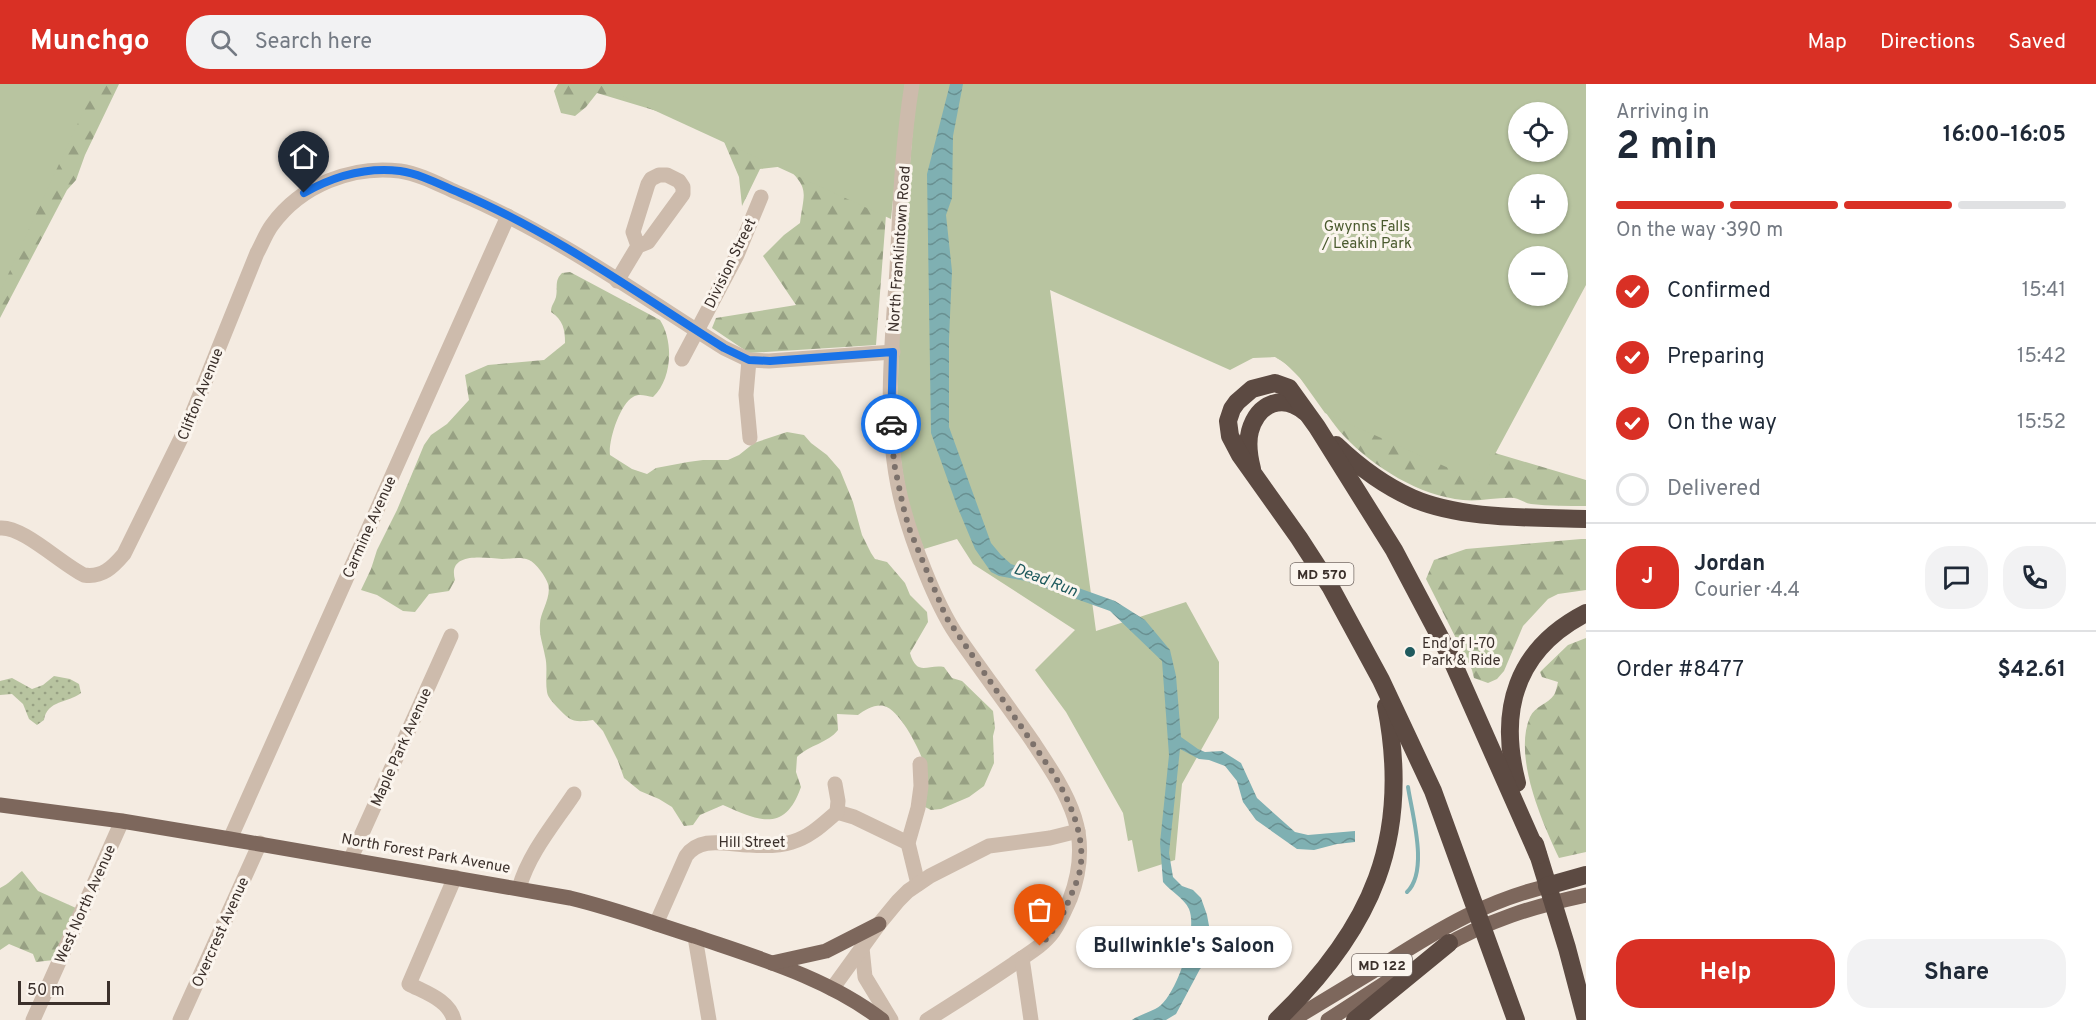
<!DOCTYPE html>
<meta charset="utf-8">
<style>
body{margin:0;font-family:Overpass,sans-serif;background:#f2f2f3;color:#1f2937;height:100vh;display:flex;flex-direction:column;font-size:22px;white-space:nowrap}
*{box-sizing:border-box;margin:0}
p{font-size:20px;color:#747a83}
.icon{flex:none;width:33px;height:33px;fill:none;stroke:currentColor;stroke-width:2;stroke-linecap:round;stroke-linejoin:round}
.map{position:relative;flex:1;overflow:hidden}
.panel{display:flex;flex-direction:column;background:#fff;width:510px}
.panel>*{flex:none}
.controls{position:absolute;left:1508px;top:18px;display:grid;gap:12px}
.controls a{display:grid;place-items:center;width:60px;height:60px;border-radius:50%;background:#fff;box-shadow:0 2px 4px #0004;font-size:30px}
.scale{position:absolute;left:18px;bottom:15px;width:92px;box-sizing:border-box;padding-left:6px;border:3px solid #3b302b;border-top:0;font-size:16px;line-height:21px;white-space:nowrap;color:#3b302b;-webkit-text-stroke:4px #fbf5ee;paint-order:stroke}
.pin{position:absolute;display:grid;place-items:center;width:51px;height:51px;color:#fff;margin:-62px -26px;border-radius:50% 50% 50% 0;rotate:-45deg;box-shadow:0 0 6px #0007}
.pin .icon{rotate:45deg}
.courier{position:absolute;display:grid;place-items:center;width:60px;height:60px;margin:-30px;border:4px solid #1a73e8;border-radius:50%;background:#fff;color:#222;box-shadow:0 2px 8px #0007}
.bubble{position:absolute;height:42px;border-radius:21px;background:#fff;box-shadow:0 2px 4px #0004;font-size:20px;font-weight:700;line-height:42px;text-align:center}
.head em{font-style:normal;font-weight:700}
.head div{display:flex;flex-direction:column-reverse}
.head{display:flex;align-items:center;justify-content:space-between;height:102px;padding:0 30px}
h1{font-size:39px;font-weight:700;line-height:45px}
.bar{display:grid;grid-template-columns:repeat(4,1fr);gap:9px 6px;align-content:center;height:72px;padding:0 30px}
.bar i{height:8px;border-radius:4px;background:#e0e1e3}
.bar .on{background:#d93025}
.bar p{grid-column:span 4}
.line{display:flex;align-items:center;gap:15px;padding:0 30px;border-top:2px solid #e0e1e3}
.line div{flex:1}
.round{display:grid;place-items:center;flex:none;width:63px;height:63px;border-radius:24px;background:#f2f2f3}
ol{padding:0 30px;list-style:none}
li{display:flex;align-items:center;gap:18px;height:66px}
li p{margin-inline-start:auto}
li .icon{padding:6px;border-radius:50%;background:#d93025;color:#fff;stroke-width:4}
li:last-child{color:#747a83}
li i{width:33px;height:33px;border:3px solid #e0e1e3;border-radius:50%}
.action{display:flex;gap:12px;margin-top:auto;padding:12px 30px}
.action a{flex:1;height:69px;border-radius:24px;background:#d93025;color:#fff;font-size:24px;font-weight:700;line-height:69px;text-align:center}
.action a+a{background:#f2f2f3;color:#1f2937}
header{display:flex;align-items:center;gap:36px;box-sizing:border-box;height:84px;padding:0 30px;background:#d93025;color:#fff}
header strong{font-size:28px}
nav{display:flex;gap:33px;margin-inline-start:auto;font-size:21px}
.search{width:420px;height:54px;background:#f2f2f3;display:flex;align-items:center;gap:15px;box-sizing:border-box;padding:0 21px;border-radius:24px;color:#747a83;font-size:22px}
main{display:flex;flex:1;min-height:0}
.map>svg:first-child{display:block}
.grass{fill:url(#grass-dots)}
.forest{fill:url(#forest-firs)}
.park{fill:#b8c4a0;fill-rule:evenodd}
.water{fill:url(#water-waves)}
.lines{fill:none;stroke-linecap:round;stroke-linejoin:round}
.stream{stroke:#7fb0b2;stroke-width:4}
.minor{stroke:#cdbbac;stroke-width:15}
.major{stroke:#7d675c;stroke-width:15}
.highway{stroke:#5c4a42;stroke-width:18}
.done{stroke:#7c716b;stroke-width:6;stroke-dasharray:0 10.8}
.route{stroke:#1a73e8;stroke-width:8}
.poi-dot{fill:#1f5a5e;stroke:#fbf5ee;stroke-width:2}
.labels{text-anchor:middle;stroke-width:6;stroke-linejoin:round;paint-order:stroke}
.shield{fill:#fbf5ee;stroke:#756b66;stroke-width:1.5}
.shield-label{font-size:14px;font-weight:bold;fill:#3b302b}
.park-label{font-size:15px;fill:#4a5a2e;stroke:#fbf5ee}
.street-label{font-size:15px;fill:#3b302b;stroke:#fbf5ee}
.poi-label{font-size:15px;fill:#3b302b;stroke:#fbf5ee;text-anchor:start}
.water-label{font-size:16px;font-style:italic;fill:#1f5a5e;stroke:#fbf5ee}
</style>
<header>
<strong>Munchgo</strong>
<div class="search"><svg class="icon" aria-label="search" viewBox="0 0 24 24"><circle cx="10" cy="10" r="6"/><path d="M15 15l6 6"/></svg>Search here</div>
<nav><a>Map</a><a>Directions</a><a>Saved</a></nav>
</header>
<main>
<div class="map">
<svg width="1586" height="936" viewBox="0 0 1586 936">
<defs>
<pattern id="grass-dots" width="8" height="8" patternUnits="userSpaceOnUse" patternTransform="scale(1.5)"><rect width="8" height="8" fill="#b8c4a0"/><path d="M2 2h.1M6 6h.1" fill="none" stroke="#97a083" stroke-width="1.8" stroke-linecap="round"/></pattern>
<pattern id="forest-firs" width="22" height="20" patternUnits="userSpaceOnUse" patternTransform="scale(1.5)"><rect width="22" height="20" fill="#b8c4a0"/><path d="M5 1l3.5 6h-7zM16 11l3.5 6h-7z" fill="#97a083"/></pattern>
<pattern id="water-waves" width="16" height="10" patternUnits="userSpaceOnUse" patternTransform="scale(1.5)"><rect width="16" height="10" fill="#7fb0b2"/><path d="M0 5q4-4 8 0t8 0" fill="none" stroke="#699091"/></pattern>
</defs>
<rect width="100%" height="100%" fill="#f4ebe1"/>
<path class="grass" d="M 54,592 L 70,595 L 79,600 L 81,609 C 68,619 47,616 44,636 L 37,641 L 29,635 L 23,620 L 12,610 L 0,611 L 0,597 L 12,594 L 32,605 L 43,601 Z"/>
<g class="forest">
<polygon points="0,0 119,0 85,71 76,96 67,106 0,234"/>
<path d="M 558,0 L 631,0 L 888,105 L 876,261 L 749,269 L 712,244 L 716,234 L 796,221 L 763,172 L 784,151 L 800,139 C 804,107 810,106 786,82 L 760,85 L 742,122 L 739,93 L 722,53 L 690,37 L 597,9 L 586,23 L 575,32 L 561,29 L 554,7 Z"/>
<path d="M 570,188 L 660,236 C 674,258 672,295 653,313 C 646,312 639,309 633,313 C 620,320 608,357 610,371 L 632,385 L 647,390 L 656,384 L 688,378 L 703,376 L 728,376 L 739,371 L 754,359 L 787,348 L 804,351 L 811,359 L 827,371 L 840,386 L 853,418 L 862,451 L 871,469 L 875,475 L 887,478 L 905,499 L 910,511 L 927,528 L 928,538 L 910,569 C 917,593 927,580 944,583 L 952,594 L 962,597 L 993,627 L 995,644 L 993,652 L 994,679 L 984,702 L 969,713 L 941,725 L 931,726 L 925,723 C 926,713 929,701 927,691 C 925,674 901,626 884,622 C 875,620 865,626 858,631 L 837,630 L 838,646 C 828,659 809,661 797,673 L 796,688 L 801,703 C 785,749 759,737 723,721 L 700,731 L 693,741 L 684,742 L 672,723 L 659,715 L 640,707 L 624,694 L 618,677 L 603,647 L 593,636 C 573,639 570,637 557,623 C 553,618 548,614 547,608 C 545,596 548,583 545,572 C 543,560 539,552 540,540 C 540,528 552,513 548,500 C 546,493 536,479 529,476 C 520,472 511,475 502,475 C 485,474 447,467 455,496 L 449,507 L 429,510 L 415,528 L 403,527 L 377,511 L 361,506 L 371,485 L 377,466 L 397,426 L 424,361 L 431,351 L 447,340 L 469,316 L 465,291 L 488,281 L 544,276 L 565,259 C 565,245 563,236 551,228 C 551,221 554,220 556,213 C 558,203 554,197 562,189 Z"/>
<path d="M 1275,273 L 1495,369 L 1586,396 L 1586,422 C 1568,422 1549,422 1531,420 C 1525,419 1520,415 1514,414 C 1497,413 1480,418 1463,416 C 1420,412 1373,383 1344,352 C 1321,327 1305,289 1275,273 Z"/>
<polygon points="1581,455 1586,455 1586,506 1558,510 1548,515 1523,542 1504,587 1497,595 1488,599 1474,594 1472,586 1426,495 1434,476 1466,465"/>
<path d="M 1586,554 L 1586,768 L 1559,774 C 1542,738 1513,672 1530,633 C 1535,622 1548,620 1554,611 C 1556,608 1557,602 1558,598 L 1542,593 L 1540,588 L 1568,561 Z"/>
<path d="M 22,787 L 38,807 L 76,824 L 54,876 L 36,878 L 33,870 L 9,860 L 0,866 L 0,804 C 9,800 14,793 22,787 Z"/>
</g>
<g class="park">
<polygon points="0,0 96,0 0,208"/>
<polygon points="597,0 905,0 891,135"/>
<path d="M 919,0 L 1586,0 L 1586,201 L 1480,398 L 1325,329 L 1300,294 L 1284,278 L 1275,273 L 1253,274 L 1230,286 L 1050,206 L 1096,547 L 1186,518 L 1219,578 L 1219,634 L 1182,700 L 1175,776 L 1138,788 L 1132,756 L 1128,757 L 1123,729 L 1066,628 L 1035,586 L 1075,546 L 973,480 L 957,455 L 924,465 C 894,392 897,331 899,254 C 901,175 909,96 915,17 ZM 1518,28 L 1557,28 L 1557,68 L 1518,68 ZM 1518,100 L 1557,100 L 1557,140 L 1518,140 ZM 1518,172 L 1557,172 L 1557,212 L 1518,212 Z"/>
</g>
<path class="water" d="M 950,0 L 963,0 L 953,52 L 952,114 L 946,131 L 952,187 L 949,255 L 949,343 L 991,459 L 1001,471 L 1011,480 L 1115,517 L 1145,536 L 1170,566 L 1176,592 L 1181,653 L 1198,665 L 1205,668 L 1222,667 L 1241,679 L 1257,714 L 1295,748 L 1308,751 L 1355,747 L 1355,758 L 1337,760 L 1314,766 L 1297,765 L 1256,736 L 1243,718 L 1237,697 L 1225,682 L 1209,676 L 1199,675 L 1180,665 L 1169,769 L 1173,793 L 1182,802 L 1193,806 L 1201,814 L 1207,831 L 1212,858 L 1207,878 L 1200,885 L 1176,930 L 1166,936 L 1132,936 C 1140,930 1153,928 1161,921 C 1178,906 1198,846 1189,825 C 1184,814 1170,807 1163,798 L 1160,759 L 1169,671 L 1162,577 L 1110,527 L 1026,497 L 999,492 L 991,488 L 975,465 L 957,422 L 931,349 L 927,90 Z"/>
<g class="lines">
<path class="stream" d="M 1407,808 C 1429,787 1412,730 1408,703"/>
<g class="minor">
<path d="M 912,0 C 902,61 900,124 897,185 C 892,263 882,346 903,423 C 913,460 935,518 956,550 C 981,586 1008,622 1033,658 C 1068,711 1095,750 1070,815 C 1065,826 1060,838 1053,848 C 1043,862 1026,871 1012,881 C 984,900 956,918 927,936"/>
<polyline points="617,197 638,162 648,158 683,110 683,103 679,97 667,91 659,91 651,95 648,100 633,148 638,162"/>
<polyline points="682,275 737,171 761,113"/>
<polyline points="749,276 746,311 750,354"/>
<path d="M 0,444 C 23,442 61,480 84,491 C 102,494 113,483 124,470 L 188,340 L 257,169 C 262,160 266,149 272,141 C 301,101 352,81 400,87 C 420,90 438,100 456,108 C 551,148 637,209 724,264 L 749,276 L 769,277 L 893,268"/>
<polyline points="837,728 854,733 908,759"/>
<polyline points="230,755 508,132"/>
<polyline points="351,774 451,552"/>
<polyline points="918,800 908,759 918,724 921,702 920,680"/>
<path d="M 519,804 C 529,769 554,740 574,710"/>
<path d="M 656,840 L 686,772 C 701,751 727,761 750,761 C 763,762 779,762 792,758 C 810,753 823,740 837,728 L 838,717 L 835,700"/>
<polyline points="695,853 709,936"/>
<polyline points="862,864 865,893 891,936"/>
<polyline points="1022,874 1031,936"/>
<polyline points="832,905 879,840 898,817 908,807 930,792 989,762 1050,754 1078,747"/>
<polyline points="33,936 122,737"/>
<polyline points="180,936 260,759"/>
<path d="M 454,936 C 449,916 426,909 409,900 L 455,793"/>
</g>
<g class="major">
<path d="M 0,721 L 122,737 L 230,755 L 570,814 C 612,824 653,839 694,852 C 758,874 828,894 882,936"/>
<path d="M 1441,864 C 1486,837 1534,822 1586,811"/>
<polyline points="772,879 826,867 879,840"/>
<path d="M 1292,936 C 1322,918 1353,899 1383,881 C 1439,845 1490,814 1557,800"/>
<polyline points="1328,936 1407,885"/>
</g>
<g class="highway">
<path d="M 1336,361 C 1358,382 1383,401 1412,414 C 1462,436 1531,433 1586,435"/>
<path d="M 1252,385 C 1249,373 1247,358 1250,347 C 1258,319 1283,309 1305,328"/>
<path d="M 1517,699 C 1498,626 1516,565 1586,529"/>
<polyline points="1535,760 1567,864 1586,936"/>
<polyline points="1547,802 1586,791"/>
<path d="M 1277,936 C 1372,845 1412,754 1386,622"/>
<polyline points="1355,936 1449,859"/>
<polyline points="1516,936 1433,707 1381,596 1330,502 1299,454 1240,371 1230,352 1228,337 1232,325 1237,318 1252,305 1275,299 1289,304 1317,343 1394,466 1450,572 1538,771"/>
</g>
</g>
<g class="lines">
<path class="done" d="M 891,340 L 894,379 L 903,422 L 909,444 L 946,533 L 1053,689 C 1071,719 1089,759 1078,794 C 1075,802 1072,809 1069,816 C 1062,834 1053,848 1040,862"/>
<path class="route" d="M 304,109 C 334,92 366,83 400,87 C 421,90 441,101 460,109 C 554,149 638,210 724,264 L 749,276 L 770,277 L 893,268 L 891,340"/>
</g>
<circle class="poi-dot" cx="1410" cy="568" r="6"/>
<g class="labels">
<g class="shield">
<rect x="1290.5" y="479" width="63" height="22" rx="4.5"/>
<rect x="1352" y="870" width="60" height="22" rx="4.5"/>
</g>
<g class="shield-label">
<text x="1322" y="495">MD 570</text>
<text x="1382" y="886">MD 122</text>
</g>
<g class="park-label">
<text x="1367" y="147">Gwynns Falls<tspan x="1367" dy="17">/ Leakin Park</tspan></text>
</g>
<g class="street-label">
<text transform="translate(899 165) rotate(-86)" y="5">North Franklintown Road</text>
<text transform="translate(730 179) rotate(-64)" y="5">Division Street</text>
<text transform="translate(200 310) rotate(-68)" y="5">Clifton Avenue</text>
<text transform="translate(369 443) rotate(-66)" y="5">Carmine Avenue</text>
<text transform="translate(401 663) rotate(-66)" y="5">Maple Park Avenue</text>
<text x="752" y="763">Hill Street</text>
<text transform="translate(426 769) rotate(10)" y="5">North Forest Park Avenue</text>
<text transform="translate(85 820) rotate(-66)" y="5">West North Avenue</text>
<text transform="translate(220 848) rotate(-66)" y="5">Overcrest Avenue</text>
</g>
<g class="poi-label">
<text x="1422" y="564">End of I-70<tspan x="1422" dy="17">Park &amp; Ride</tspan></text>
</g>
<g class="water-label">
<text transform="translate(1046 495) rotate(21)" y="6">Dead Run</text>
</g>
</g>
</svg>
<div class="controls">
<a><svg class="icon" aria-label="locate" viewBox="0 0 24 24"><circle cx="12" cy="12" r="6"/><path d="M12 2v4M12 18v4M2 12h4M18 12h4"/></svg></a>
<a>+</a>
<a>−</a>
</div>
<div class="scale">50 m</div>
<div class="pin" style="left:1040px;top:862px;background:#ea580c"><svg class="icon" aria-label="bag" viewBox="0 0 24 24"><path d="M5 8h14l-1 12H6zM9 8a3 3 0 0 1 6 0"/></svg></div>
<div class="pin" style="left:304px;top:109px;background:#1f2937"><svg class="icon" aria-label="home" viewBox="0 0 24 24"><path d="M3 11l9-7 9 7M6 9v11h12V9"/></svg></div>
<div class="courier" style="left:891px;top:340px"><svg class="icon" aria-label="car" viewBox="0 0 24 24"><path d="M5 17H2v-5l4-1 3-4h7l3 4 3 1v5h-3M9 17h6M6 11h13"/><circle cx="7" cy="17" r="2"/><circle cx="17" cy="17" r="2"/></svg></div>
<div class="bubble" style="left:1076px;top:842px;width:216px">Bullwinkle's Saloon</div>
</div>
<section class="panel">
<div class="head"><div><h1>2 min</h1><p>Arriving in</p></div><em>16:00–16:05</em></div>
<div class="bar"><i class="on"></i><i class="on"></i><i class="on"></i><i></i><p>On the way · 390 m</p></div>
<ol>
<li><svg class="icon" aria-label="check" viewBox="0 0 24 24"><path d="M5 12l5 5 9-10"/></svg>Confirmed<p>15:41</p></li>
<li><svg class="icon" aria-label="check" viewBox="0 0 24 24"><path d="M5 12l5 5 9-10"/></svg>Preparing<p>15:42</p></li>
<li><svg class="icon" aria-label="check" viewBox="0 0 24 24"><path d="M5 12l5 5 9-10"/></svg>On the way<p>15:52</p></li>
<li><i></i>Delivered</li>
</ol>
<div class="line" style="height:108px"><b class="round" style="background:#d93025;color:#fff">J</b><div><b>Jordan</b><p>Courier · 4.4</p></div><a class="round"><svg class="icon" aria-label="chat" viewBox="0 0 24 24"><path d="M4 5h16v11H9l-5 4z"/></svg></a><a class="round"><svg class="icon" aria-label="phone" viewBox="0 0 24 24"><path d="M5 4h4l2 5-3 2q2 4 5 5l2-3 5 2v4C11 20 4 13 5 4z"/></svg></a></div>
<div class="line" style="height:78px"><div>Order #8477</div><b>$42.61</b></div>
<div class="action"><a>Help</a><a>Share</a></div>
</section>
</main>
